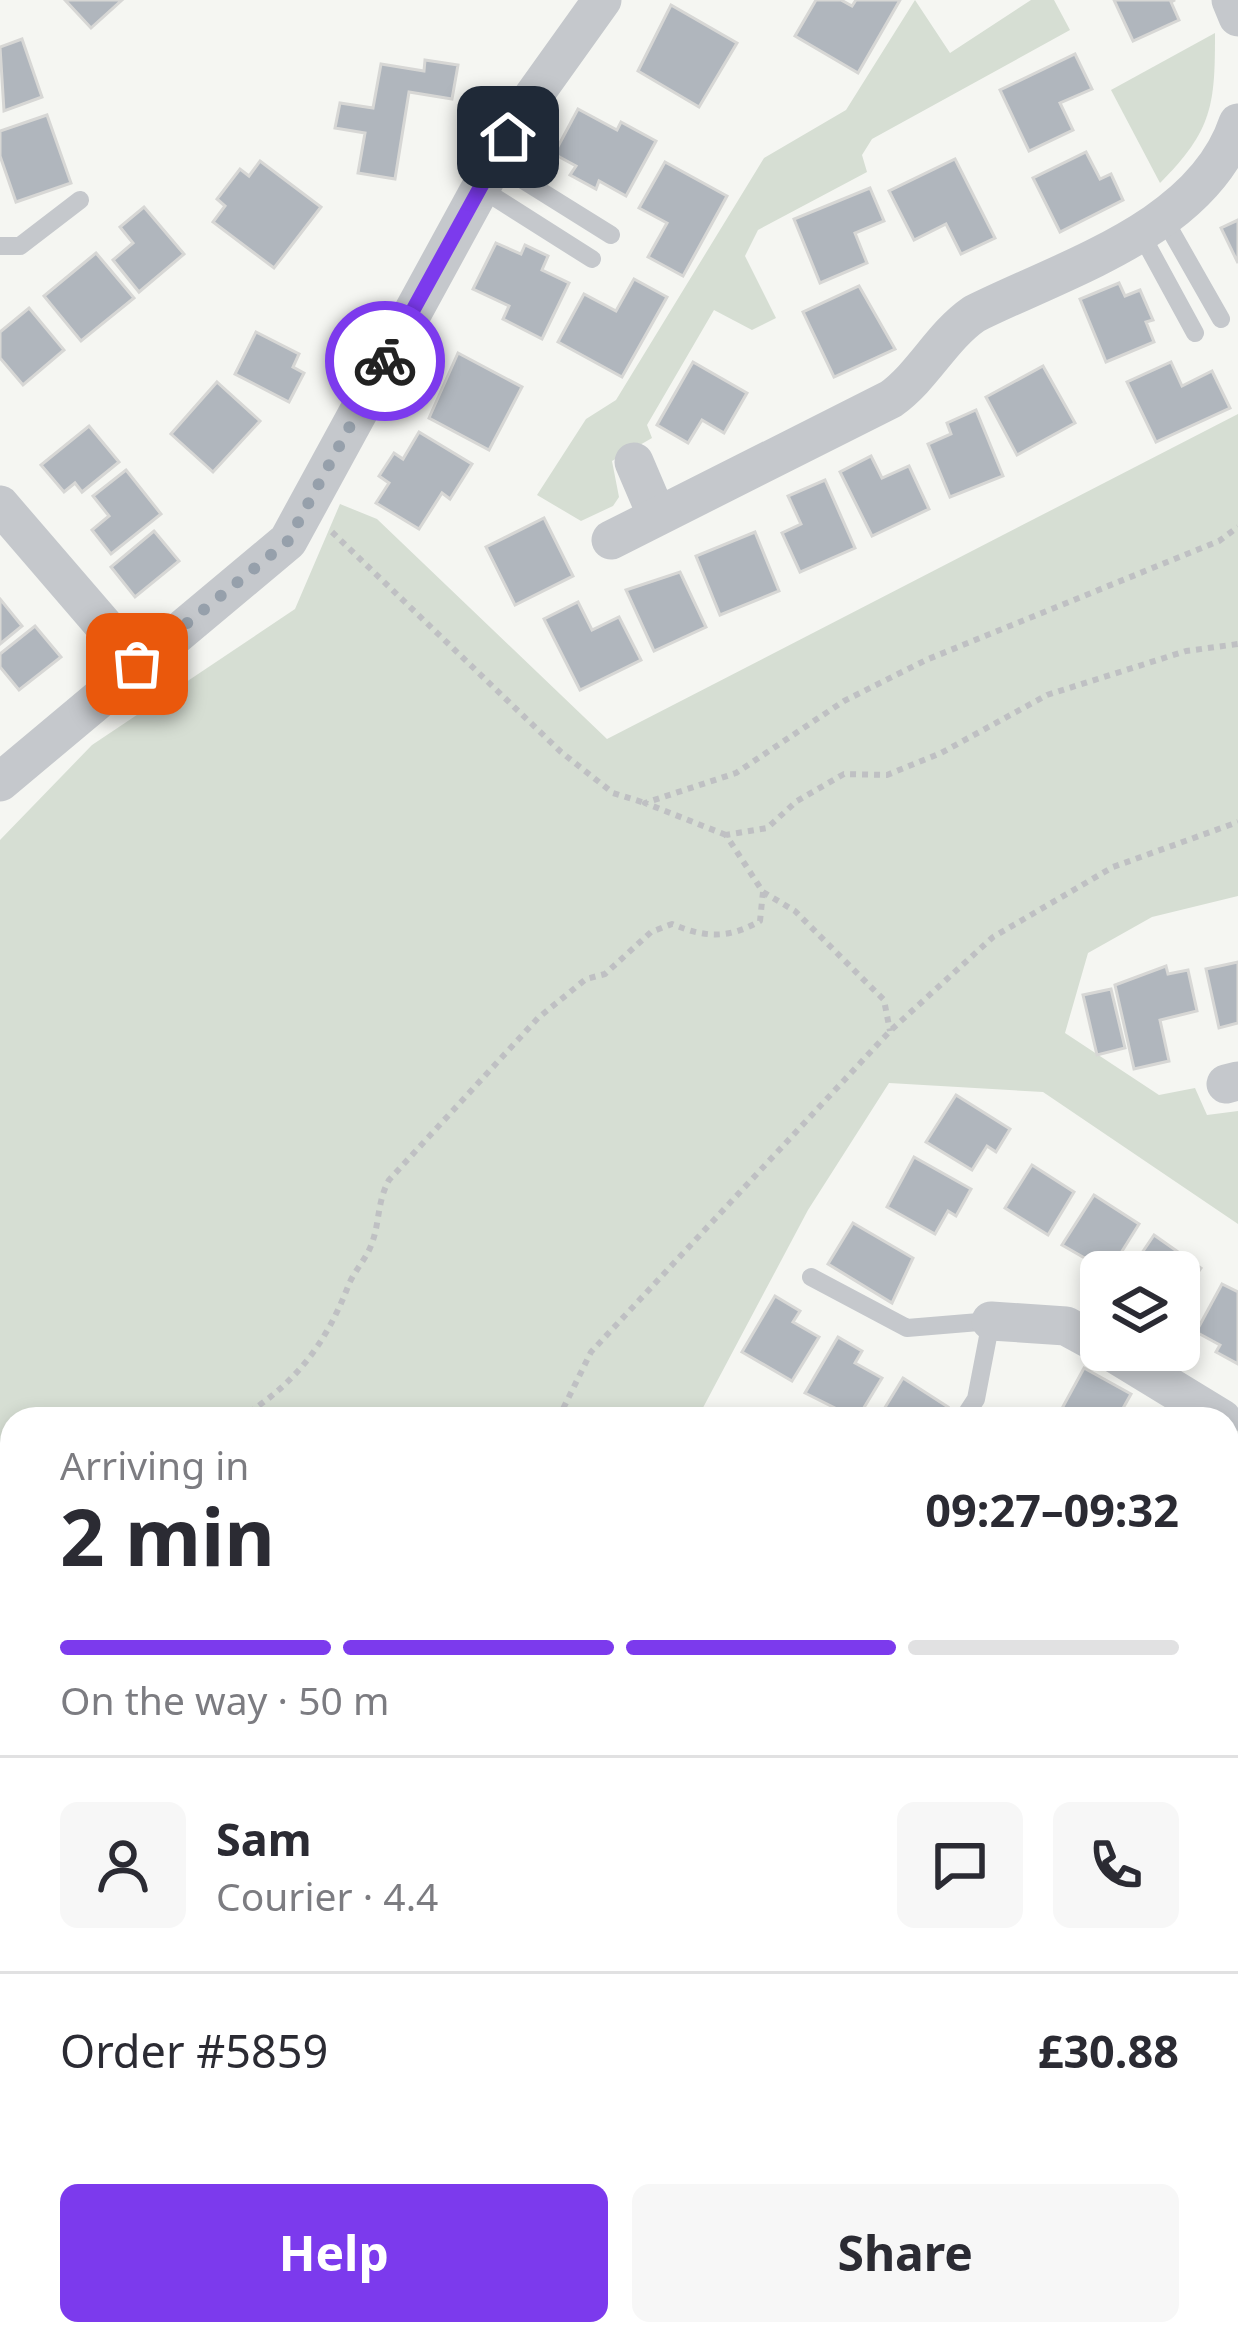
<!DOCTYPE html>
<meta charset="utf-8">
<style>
body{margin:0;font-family:"Noto Sans",sans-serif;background:#f7f7f7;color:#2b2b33;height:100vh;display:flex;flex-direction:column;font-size:45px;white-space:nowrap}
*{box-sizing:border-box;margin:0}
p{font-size:39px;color:#7c7c81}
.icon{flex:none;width:66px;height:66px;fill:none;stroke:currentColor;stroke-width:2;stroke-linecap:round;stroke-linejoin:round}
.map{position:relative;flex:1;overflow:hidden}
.side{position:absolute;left:0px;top:1407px;width:1239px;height:939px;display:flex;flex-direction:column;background:#fff;border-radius:36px 36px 0 0;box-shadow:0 6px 18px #0003}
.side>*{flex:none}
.fabs{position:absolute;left:1080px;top:1251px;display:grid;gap:24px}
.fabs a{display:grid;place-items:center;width:120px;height:120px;border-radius:18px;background:#fff;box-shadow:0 6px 18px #0003;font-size:60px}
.pin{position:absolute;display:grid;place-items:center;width:102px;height:102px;color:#fff;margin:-51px;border-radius:24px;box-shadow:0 6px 18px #0006}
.courier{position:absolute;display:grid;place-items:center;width:120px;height:120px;margin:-60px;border:9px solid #7c3aed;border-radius:50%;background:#fff;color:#222;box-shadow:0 3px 15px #0007}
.head em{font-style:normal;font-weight:700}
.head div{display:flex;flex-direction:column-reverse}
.head{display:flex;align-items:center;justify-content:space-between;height:204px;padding:0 60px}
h1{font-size:78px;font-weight:700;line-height:90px}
.bar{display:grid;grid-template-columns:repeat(4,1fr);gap:18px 12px;align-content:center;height:144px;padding:0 60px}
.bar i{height:15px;border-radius:9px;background:#e1e1e2}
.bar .active{background:#7c3aed}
.bar p{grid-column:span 4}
.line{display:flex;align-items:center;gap:30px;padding:0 60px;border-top:3px solid #e1e1e2}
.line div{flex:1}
.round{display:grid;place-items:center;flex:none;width:126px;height:126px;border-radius:18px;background:#f7f7f7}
.cta{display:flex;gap:24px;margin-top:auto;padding:24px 60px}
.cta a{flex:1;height:138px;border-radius:18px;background:#7c3aed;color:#fff;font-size:48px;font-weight:700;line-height:138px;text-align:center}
.cta a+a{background:#f7f7f7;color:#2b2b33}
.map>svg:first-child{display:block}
.green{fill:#d6ded3}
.building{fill:#b0b6bd;stroke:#d7d7d5;stroke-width:3}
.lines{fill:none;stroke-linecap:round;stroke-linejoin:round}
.path{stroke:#bfc0c3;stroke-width:6;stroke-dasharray:6 6;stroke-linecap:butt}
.service{stroke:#c5c8cc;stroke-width:18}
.minor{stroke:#c5c8cc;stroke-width:39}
.done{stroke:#96a0ab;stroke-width:12;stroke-dasharray:0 21.6}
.route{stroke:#7c3aed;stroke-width:15}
</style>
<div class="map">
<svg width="1238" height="2345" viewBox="0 0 1238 2345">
<rect width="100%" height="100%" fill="#f5f6f2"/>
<g class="green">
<polygon points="915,0 950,53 1031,0 1054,0 1070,30 872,139 862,155 867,172 758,230 745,256 776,318 752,330 714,310 647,425 652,438 612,461 619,497 613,506 581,521 537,495 586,419 616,400 764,158 846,110"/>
<path d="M 1215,33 C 1215,104 1213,130 1160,183 L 1111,90 Z"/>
<polygon points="1238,414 1238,896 1152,917 1088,953 1065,1033 1159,1095 1195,1088 1207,1115 1238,1111 1238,1224 1043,1092 889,1083 808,1210 697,1419 12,1419 12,1516 0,1511 0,840 92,745 295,609 340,504 377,519 607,739"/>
<polygon points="12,1879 12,2334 255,2334 263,2345 0,2345 0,1904"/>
</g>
<g class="building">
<polygon points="65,0 122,0 91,28"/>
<polygon points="816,0 841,0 852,6 856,0 900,0 858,73 795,36"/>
<polygon points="1114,0 1175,0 1171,2 1179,20 1133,41"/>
<polygon points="671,5 737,43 699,107 638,71"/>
<polygon points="22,39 42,97 4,111 0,47"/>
<polygon points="1075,54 1092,89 1060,103 1073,130 1029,151 1000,90"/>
<polygon points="425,60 458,65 452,99 409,92 395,179 358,173 365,133 335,128 340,103 373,108 381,64 424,71"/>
<polygon points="578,109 617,130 621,122 656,141 626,196 599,181 596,189 570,175 576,166 554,154"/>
<polygon points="47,115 71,183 16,202 0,156 0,131"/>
<polygon points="1086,152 1100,179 1111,174 1123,200 1060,232 1033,178"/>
<polygon points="955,159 995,238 961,254 946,224 914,240 889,191"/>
<polygon points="260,161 321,207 274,268 213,222 225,206 217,199 240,169 249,176"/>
<polygon points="665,162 727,196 683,276 648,257 667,223 639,208"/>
<polygon points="870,188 884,221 855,233 867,263 820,283 794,219"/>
<polygon points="144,207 184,254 139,292 113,260 133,243 120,227"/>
<polygon points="1238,220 1238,263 1221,228"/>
<polygon points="496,243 521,254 525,245 548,256 542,270 569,283 542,339 503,319 509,306 473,289"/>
<polygon points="96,253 134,298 81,341 44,296"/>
<polygon points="634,279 667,297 622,377 558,342 584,294 616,311"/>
<polygon points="1119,283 1125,296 1140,290 1153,320 1146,322 1154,342 1106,362 1080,299"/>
<polygon points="859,286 895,349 834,377 803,312"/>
<polygon points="29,308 64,350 23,385 0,358 0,332"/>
<polygon points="256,332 299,354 293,367 304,373 289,402 235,374"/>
<polygon points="458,353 522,387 489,450 429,418"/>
<polygon points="693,362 747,393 724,433 702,420 688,443 657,425"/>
<polygon points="1171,362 1182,386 1212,371 1230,408 1156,442 1127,382"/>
<polygon points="1043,366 1075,423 1017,455 986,397"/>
<polygon points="217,382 260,421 213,472 171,434"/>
<polygon points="976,410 1003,476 950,497 928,444 951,434 947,423"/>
<polygon points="89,426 119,462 82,492 75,483 64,492 41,465"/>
<polygon points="419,432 472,464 450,499 442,493 419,529 376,503 389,483 379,476 394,453 403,459"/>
<polygon points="871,456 882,478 909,466 929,509 872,536 840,472"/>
<polygon points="126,470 161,514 111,554 92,530 109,516 93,496"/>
<polygon points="825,480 855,548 800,572 782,533 801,524 788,496"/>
<polygon points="544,518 573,576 515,605 486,547"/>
<polygon points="154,531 179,561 135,597 111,567"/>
<polygon points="755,532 779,591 720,615 696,556"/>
<polygon points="680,572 706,627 654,651 626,590"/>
<polygon points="0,599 22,626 0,644"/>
<polygon points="578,602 592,630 619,617 641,660 580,690 544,619"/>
<polygon points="35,626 61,657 19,690 0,667 0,654"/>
<polygon points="1238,962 1238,1023 1219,1028 1206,969"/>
<polygon points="1166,966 1168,974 1188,970 1197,1011 1160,1020 1169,1061 1134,1069 1115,985"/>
<polygon points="1111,989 1125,1048 1097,1055 1083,995"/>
<polygon points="956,1095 1010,1129 996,1152 987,1146 972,1170 926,1142"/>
<polygon points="914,1157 971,1189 956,1216 948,1211 935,1234 887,1207"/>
<polygon points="1032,1165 1074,1192 1048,1235 1005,1208"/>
<polygon points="1094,1195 1139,1224 1109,1272 1062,1245"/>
<polygon points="853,1223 913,1258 892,1303 828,1264"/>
<polygon points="1154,1235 1201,1268 1179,1300 1179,1272 1129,1272"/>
<polygon points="1222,1284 1238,1292 1238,1364 1216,1352 1220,1345 1196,1332"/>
<polygon points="775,1296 800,1311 793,1322 819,1337 792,1381 742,1352"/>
<polygon points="838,1337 862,1351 855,1363 882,1378 857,1419 805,1393"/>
<polygon points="1084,1368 1131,1394 1117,1419 1059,1414"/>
<polygon points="903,1378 948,1407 941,1419 878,1419"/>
<polygon points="1227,1465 1238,1471 1238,1496 1227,1515"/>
<polygon points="1228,1738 1238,1741 1238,1811 1227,1807"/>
<polygon points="1227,2084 1238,2089 1238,2154 1227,2148"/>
<polygon points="333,2334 398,2334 394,2345 363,2345"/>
<polygon points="511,2334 580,2334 575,2345 507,2345"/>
</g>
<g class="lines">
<g class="path">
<polyline points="332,532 561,752 613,793 645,803"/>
<polyline points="726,835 645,803 736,773 844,701 926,660 1219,541 1238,527"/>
<polyline points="763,892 795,911 884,1000 890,1031"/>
<path d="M 239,1419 C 295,1384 325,1346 349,1284 C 355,1270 367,1258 372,1243 C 380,1221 377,1202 389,1180 L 538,1018 L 586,979 L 605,974 L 651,932 L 672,924 C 706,938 728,939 760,921 L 763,892 L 726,835 L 767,828 L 797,801 L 844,774 L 887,775 L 941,753 L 1047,695 L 1186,651 L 1238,644"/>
<polyline points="558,1419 591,1352 890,1031 993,937 1113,867 1238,822"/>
<polyline points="0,2249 12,2255"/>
<polyline points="0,2317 12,2303"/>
<polyline points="197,2334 199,2345"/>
<polyline points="31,2345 34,2334"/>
</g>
<g class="service">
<polyline points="494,162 611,235"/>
<polyline points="480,188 592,259"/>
<polyline points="1163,217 1221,319"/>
<polyline points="1140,232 1195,333"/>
<polyline points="0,246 20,246 80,200"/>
<polyline points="811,1277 907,1328 991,1321 976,1399 963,1419"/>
</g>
<g class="minor">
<polyline points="1231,0 1238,17"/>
<polyline points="634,462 657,516"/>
<polyline points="0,505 137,664"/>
<path d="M 611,540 L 891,399 C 924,375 941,337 974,314 C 1066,268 1203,228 1238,123"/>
<polyline points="0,782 288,541 522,112 602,0"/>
<polyline points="1226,1084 1238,1081"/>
<polyline points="991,1321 1066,1326 1101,1345"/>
<polyline points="1109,1350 1222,1419"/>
<polyline points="1227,1618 1238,1602"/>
<polyline points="1227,2320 1238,2307"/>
<polyline points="996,2334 1028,2345"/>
<polyline points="446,2345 451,2334"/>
<polyline points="839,2345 839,2334"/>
<polyline points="1189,2345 1207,2334"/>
</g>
</g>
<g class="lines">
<polyline class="done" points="137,664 288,541 385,361"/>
<polyline class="route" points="385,361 508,137"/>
</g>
</svg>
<div class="fabs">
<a><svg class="icon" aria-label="layers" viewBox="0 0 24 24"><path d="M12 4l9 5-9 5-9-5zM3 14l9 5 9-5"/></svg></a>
</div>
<div class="pin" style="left:137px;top:664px;background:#ea580c"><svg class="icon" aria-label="bag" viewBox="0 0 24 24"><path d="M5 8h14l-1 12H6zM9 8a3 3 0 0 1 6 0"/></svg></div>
<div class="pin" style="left:508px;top:137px;background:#1f2937"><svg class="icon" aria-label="home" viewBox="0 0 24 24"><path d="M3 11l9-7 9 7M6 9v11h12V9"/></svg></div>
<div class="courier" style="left:385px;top:361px"><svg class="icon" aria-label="bike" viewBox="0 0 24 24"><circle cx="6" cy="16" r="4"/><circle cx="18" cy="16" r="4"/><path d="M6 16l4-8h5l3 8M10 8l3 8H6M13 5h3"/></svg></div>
<section class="side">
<div class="head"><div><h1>2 min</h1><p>Arriving in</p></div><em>09:27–09:32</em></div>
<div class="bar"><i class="active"></i><i class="active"></i><i class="active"></i><i></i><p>On the way · 50 m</p></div>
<div class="line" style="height:216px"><a class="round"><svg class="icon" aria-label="person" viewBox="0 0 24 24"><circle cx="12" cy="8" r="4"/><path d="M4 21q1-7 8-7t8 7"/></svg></a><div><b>Sam</b><p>Courier · 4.4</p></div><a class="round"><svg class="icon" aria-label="chat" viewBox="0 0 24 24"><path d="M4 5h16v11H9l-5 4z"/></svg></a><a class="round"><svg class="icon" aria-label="phone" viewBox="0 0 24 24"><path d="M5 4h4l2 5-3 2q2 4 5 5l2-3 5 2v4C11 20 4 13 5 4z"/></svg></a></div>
<div class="line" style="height:156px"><div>Order #5859</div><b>£30.88</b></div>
<div class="cta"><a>Help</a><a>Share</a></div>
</section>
</div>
